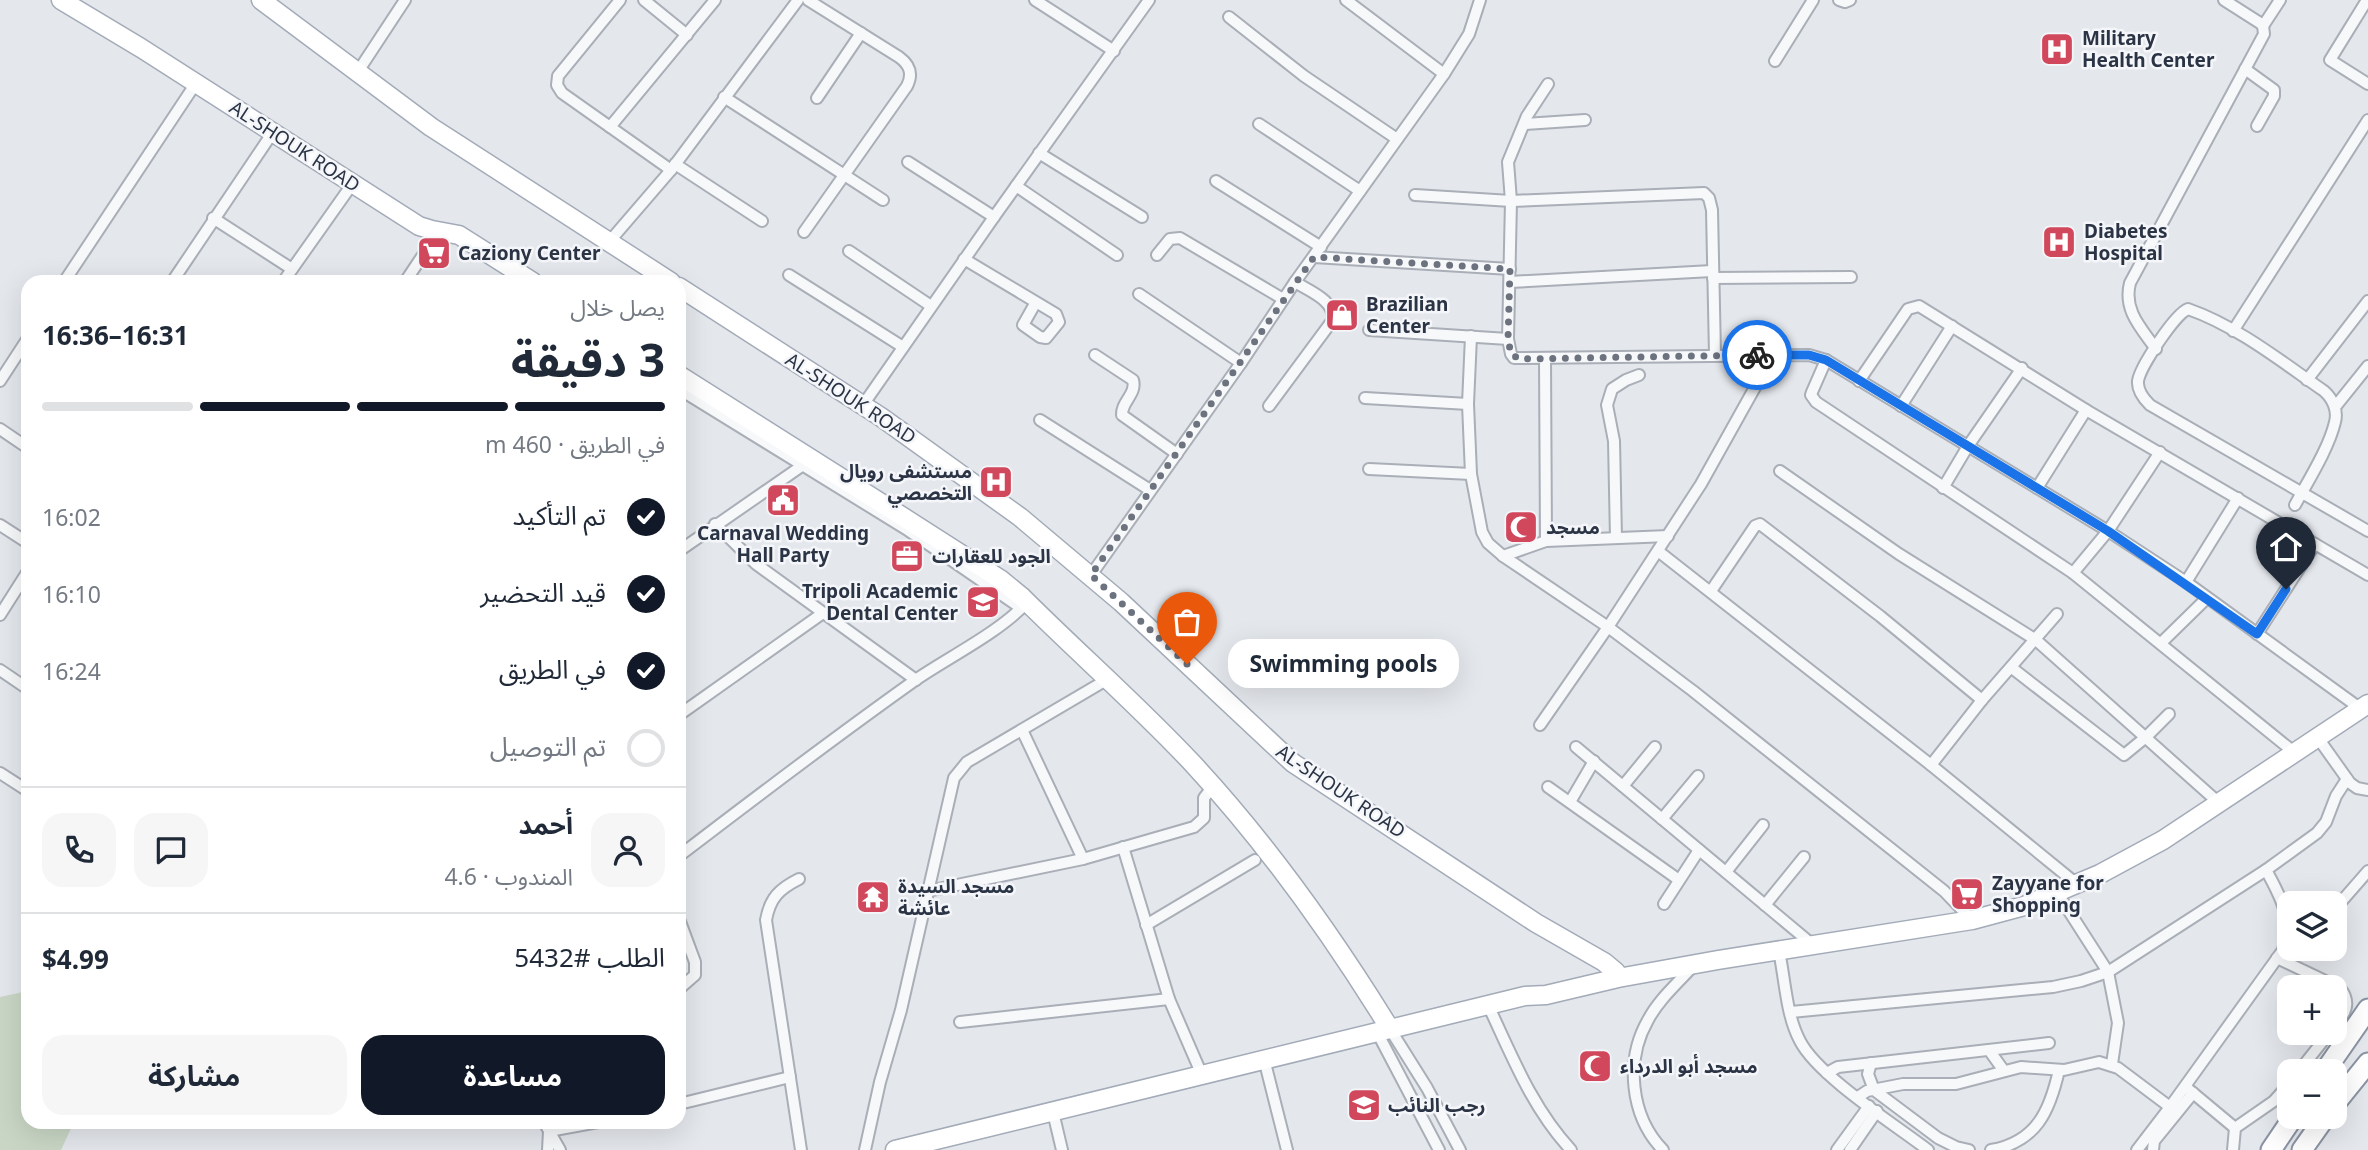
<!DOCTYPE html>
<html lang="ar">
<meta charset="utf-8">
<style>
body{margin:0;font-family:"Noto Sans","Noto Sans Arabic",sans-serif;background:#f6f6f7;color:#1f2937;direction:rtl;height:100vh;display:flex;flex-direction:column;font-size:26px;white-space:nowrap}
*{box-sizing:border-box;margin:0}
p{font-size:23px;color:#747a83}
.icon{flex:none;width:38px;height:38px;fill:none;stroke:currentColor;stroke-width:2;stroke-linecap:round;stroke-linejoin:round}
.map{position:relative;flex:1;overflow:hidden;direction:ltr}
.details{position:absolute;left:21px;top:275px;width:665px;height:854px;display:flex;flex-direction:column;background:#fff;border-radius:21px;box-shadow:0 7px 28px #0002;direction:rtl}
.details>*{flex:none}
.fabs{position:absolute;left:2277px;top:891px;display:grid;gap:14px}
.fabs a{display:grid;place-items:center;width:70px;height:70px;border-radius:14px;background:#fff;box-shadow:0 7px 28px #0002;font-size:35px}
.pin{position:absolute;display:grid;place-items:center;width:60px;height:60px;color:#fff;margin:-72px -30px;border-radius:50% 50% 50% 0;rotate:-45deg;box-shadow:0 0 7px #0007}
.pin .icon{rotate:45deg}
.courier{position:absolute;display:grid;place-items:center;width:70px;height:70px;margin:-35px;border:5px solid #1a73e8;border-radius:50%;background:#fff;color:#222;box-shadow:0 2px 9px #0007}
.bubble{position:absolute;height:49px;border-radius:21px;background:#fff;box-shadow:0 7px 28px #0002;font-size:23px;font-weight:700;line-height:49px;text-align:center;direction:rtl}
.head em{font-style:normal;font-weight:700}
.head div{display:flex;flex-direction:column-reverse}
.head{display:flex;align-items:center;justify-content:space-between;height:119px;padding:0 21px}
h1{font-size:46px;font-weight:700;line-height:52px}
.bar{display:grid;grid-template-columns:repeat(4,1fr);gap:10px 7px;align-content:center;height:84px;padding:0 21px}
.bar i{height:9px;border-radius:5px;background:#e0e1e3}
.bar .selected{background:#111827}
.bar p{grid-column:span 4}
.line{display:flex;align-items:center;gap:18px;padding:0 21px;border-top:2px solid #e0e1e3}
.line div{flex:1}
.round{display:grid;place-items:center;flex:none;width:74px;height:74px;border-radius:21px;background:#f6f6f7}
ol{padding:0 21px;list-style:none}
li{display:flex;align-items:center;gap:21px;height:77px}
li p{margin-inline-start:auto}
li .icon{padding:7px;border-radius:50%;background:#111827;color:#fff;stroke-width:4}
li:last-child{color:#747a83}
li i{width:38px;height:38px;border:4px solid #e0e1e3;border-radius:50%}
.action{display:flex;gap:14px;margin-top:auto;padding:14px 21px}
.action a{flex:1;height:80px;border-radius:21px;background:#111827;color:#fff;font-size:28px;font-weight:700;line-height:80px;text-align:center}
.action a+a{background:#f6f6f7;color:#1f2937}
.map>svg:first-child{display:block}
.green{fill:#c9d6c5}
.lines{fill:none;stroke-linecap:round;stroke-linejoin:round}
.street-casing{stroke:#a9aeb7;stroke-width:14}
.primary-casing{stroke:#a3abb8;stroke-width:21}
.highway-casing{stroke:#8b94a3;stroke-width:23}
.street{stroke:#f7f8fa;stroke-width:10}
.primary{stroke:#fff;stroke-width:18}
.highway{stroke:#fff;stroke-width:19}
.done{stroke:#6c737f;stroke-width:7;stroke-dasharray:0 12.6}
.route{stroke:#1a73e8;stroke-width:9}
.labels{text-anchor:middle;stroke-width:5;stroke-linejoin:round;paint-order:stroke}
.poi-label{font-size:19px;font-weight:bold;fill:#2b3445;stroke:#f4f6f9;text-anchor:start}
.street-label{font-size:19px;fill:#2b3445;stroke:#f4f6f9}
</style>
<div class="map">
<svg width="2368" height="1150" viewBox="0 0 2368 1150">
<rect width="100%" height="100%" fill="#e4e7ec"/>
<polygon class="green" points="28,991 28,1122 74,1122 61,1150 0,1150 0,997"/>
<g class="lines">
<g class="street-casing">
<g id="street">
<polyline points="620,0 558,76 557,85 562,93 671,170"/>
<polyline points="644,0 687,35"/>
<polyline points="1035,0 1114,51"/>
<polyline points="1346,0 1444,74"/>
<polyline points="1839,0 1845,2 1850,0"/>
<polyline points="2367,0 2330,60 2368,84"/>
<polyline points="1229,17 1304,76 1397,139"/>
<polyline points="2263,26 2280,0"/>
<polyline points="1775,61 1813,0"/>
<polyline points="2245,69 2274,90 2274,96 2257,126"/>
<polyline points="357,73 405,0"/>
<polyline points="1548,84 1527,116 1508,162 1511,201 1508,339 1511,354 1514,358 1809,355 1826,360 2108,531 2186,582 2361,709"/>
<polyline points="724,97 883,200"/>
<polyline points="817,98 861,33"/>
<polyline points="1259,124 1360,191"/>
<polyline points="1525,124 1585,120"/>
<polyline points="610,127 715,0"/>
<polyline points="1039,153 1142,217"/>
<polyline points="908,162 994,217"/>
<polyline points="675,164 762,221"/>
<polyline points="1216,181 1321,247"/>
<polyline points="1016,186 1117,255"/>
<polyline points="1415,195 1511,201 1704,193 1709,198 1712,210 1715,355"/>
<polyline points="213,218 292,269"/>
<path d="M 804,232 L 907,86 C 913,74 910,65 899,57 L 808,0"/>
<polyline points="609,242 671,170 798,0"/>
<polyline points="849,251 931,306"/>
<polyline points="1157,255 1170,239 1180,238 1283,299"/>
<polyline points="1314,257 1510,269"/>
<polyline points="964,259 1056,314 1059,322 1046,338 1040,337 1023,325 1036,302"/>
<polyline points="789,275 903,347"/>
<polyline points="1713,278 1851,277"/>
<polyline points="64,282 196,83"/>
<polyline points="172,282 273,132"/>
<polyline points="283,282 353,183"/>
<polyline points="405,282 439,231"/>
<polyline points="1510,282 1712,271"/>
<polyline points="1139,294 1241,363"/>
<polyline points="1369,330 1508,339"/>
<polyline points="2233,331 2368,120"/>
<polyline points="1471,336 1468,404 1471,474 1482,532 1488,543 1503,556 1608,627 1693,691 1944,891 1972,920"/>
<path d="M 2156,349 C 2141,328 2123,310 2130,283 L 2264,34 L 2263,26 L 2260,23 L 2224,0"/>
<path d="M 1095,355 L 1133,380 C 1137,394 1121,402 1122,415 L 1177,454"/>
<polyline points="1545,359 1546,541"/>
<polyline points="1826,360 1812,392 1811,395 1816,402 2073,573 2295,753"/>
<polyline points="2307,380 2368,301"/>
<polyline points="0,381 28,338"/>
<polyline points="1859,381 1908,309 1919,306 2086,410 2368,575"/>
<polyline points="679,389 906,529 1021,608"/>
<polyline points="1365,398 1468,404"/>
<polyline points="863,405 994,217 1149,0"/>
<path d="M 1269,406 L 1332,321 C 1337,301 1309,291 1295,282"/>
<polyline points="1901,406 1952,326"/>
<polyline points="2335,407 2368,366"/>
<polyline points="1040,420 1150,490"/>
<polyline points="0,429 28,448"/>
<polyline points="1369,469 1471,474"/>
<polyline points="1780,471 1899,554 2036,640 2219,803"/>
<polyline points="1943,488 1968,446 2022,368"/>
<polyline points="2037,488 2086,410"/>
<path d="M 2295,505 C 2308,481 2329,448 2335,422 C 2338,411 2333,399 2324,391 C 2282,362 2237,326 2188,309 C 2175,314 2140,367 2138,381 C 2137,391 2144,399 2150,405 L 2368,531"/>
<polyline points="715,524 756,564 916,680"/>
<polyline points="0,525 28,543"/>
<polyline points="1616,538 1614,441 1607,405 1612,389 1626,380 1639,375"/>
<polyline points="679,551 806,463"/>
<polyline points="1658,551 1931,765 2078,885"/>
<polyline points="1503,556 1546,541 1668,536"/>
<polyline points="2073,573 2108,531 2160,452"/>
<polyline points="1091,575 1241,363 1295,282 1444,74 1469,34 1480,0"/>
<polyline points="2186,582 2238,498"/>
<polyline points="1711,591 1755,526 1760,524 1880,616 1982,700"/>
<polyline points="0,615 28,571"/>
<polyline points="2257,634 2315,544"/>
<polyline points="2161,643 2207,598"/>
<polyline points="2012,668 2124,755 2146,737 2169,714"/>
<polyline points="0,670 28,689"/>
<polyline points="679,715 823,613"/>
<polyline points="1540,725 1608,627 1701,484 1773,355"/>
<polyline points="1022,730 1083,859"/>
<polyline points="2318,738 2350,783 2357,788 2368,790"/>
<polyline points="1576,747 1813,945"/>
<polyline points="1931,765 1982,700 2057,614"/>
<polyline points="0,773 28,791"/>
<polyline points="1623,786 1655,747"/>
<polyline points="1548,787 1679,880"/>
<polyline points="1570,802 1594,761"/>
<polyline points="1662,819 1698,776"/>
<polyline points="1123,847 1169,999 1202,1075"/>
<path d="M 679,856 C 756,797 834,738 914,681 C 947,658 1002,631 1027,602"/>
<polyline points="1726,872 1763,825"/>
<path d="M 799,879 C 779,889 770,898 766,920 L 801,1150"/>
<polyline points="928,891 1083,859 1194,827 1204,818 1204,798 1213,786"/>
<polyline points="2058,894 2108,972 2118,1023 2112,1064"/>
<polyline points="1664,904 1699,850"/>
<polyline points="1765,905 1804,857"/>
<polyline points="2334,910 2368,871"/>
<polyline points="679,919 695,962 695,975 679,989"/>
<polyline points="1146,925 1255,860"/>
<path d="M 1779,951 C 1785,979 1786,1015 1800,1041 C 1818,1076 1894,1124 1928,1150"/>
<path d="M 2277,958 L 2340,988 C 2352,1003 2345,1014 2334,1027"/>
<path d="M 1488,1005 C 1512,1056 1532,1108 1571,1150"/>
<polyline points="1791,1012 2053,987 2081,981 2108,972 2266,870"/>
<polyline points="960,1022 1169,999"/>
<polyline points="1390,1029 1427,1088 1460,1150"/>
<polyline points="1377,1032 1439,1150"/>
<polyline points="1989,1050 2004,1071"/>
<polyline points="1264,1059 1287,1150"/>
<polyline points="1871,1063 1868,1074 1874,1090 1938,1138 1956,1147 1969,1150"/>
<polyline points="2299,1071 2330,1032"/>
<polyline points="1827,1073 1838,1067 2049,1043"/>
<polyline points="2187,1088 2235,1128"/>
<polyline points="1858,1097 1867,1091 1903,1084 1956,1084 2021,1067 2064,1070 2099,1062 2118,1068 2170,1107"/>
<polyline points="679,1104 790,1077"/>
<polyline points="1053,1112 1062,1150"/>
<polyline points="544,1122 560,1150"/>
<polyline points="549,1131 598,1122"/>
<polyline points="548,1150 549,1131"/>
<polyline points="865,1150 880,1082 901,1010 954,778 967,762 1108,679"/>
<path d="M 1663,1150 C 1630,1116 1625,1060 1648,1020 C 1659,999 1678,983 1693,966"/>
<polyline points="1837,1150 1869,1106"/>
<polyline points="1850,1150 1877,1111"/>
<path d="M 1991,1150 C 2037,1142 2050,1110 2059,1070"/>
<path d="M 2137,1150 L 2170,1107 L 2283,950 C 2293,919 2281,897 2266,870 L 2317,833 L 2326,822 L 2336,796 L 2347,779"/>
<polyline points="2153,1150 2154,1141 2193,1093"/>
<polyline points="2233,1150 2235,1128 2274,1101 2289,1084"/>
</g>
</g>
<g class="primary-casing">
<g id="primary">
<polyline points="61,0 141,48 419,226 432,230 459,235 533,282"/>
<polyline points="261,0 431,127 671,282"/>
<polyline points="679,287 881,417 1020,517 1121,602 1293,763 1536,923 1604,962 1616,972"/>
<path d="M 679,375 L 911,522 L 1000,579 L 1022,597 C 1079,654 1139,706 1194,765 C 1269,846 1332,935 1390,1029"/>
<polyline points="895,1150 1525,996 1546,995 1618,978 1718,960 1972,920 2024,906 2100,874 2163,840 2368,704"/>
</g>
</g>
<g class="highway-casing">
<g id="highway">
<polyline points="2325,1071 2368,1009"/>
<polyline points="2334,1105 2368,1063"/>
<polyline points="2271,1150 2294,1116"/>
<polyline points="2302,1150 2326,1116"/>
</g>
</g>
<use href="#street" class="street"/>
<use href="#primary" class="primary"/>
<use href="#highway" class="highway"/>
</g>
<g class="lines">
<polyline class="done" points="1187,664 1091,575 1314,257 1510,269 1508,339 1511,354 1519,359 1757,355"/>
<polyline class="route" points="1757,355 1809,355 1826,360 2108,531 2257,634 2286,589"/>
</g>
<defs>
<g id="hospital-square" transform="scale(1.75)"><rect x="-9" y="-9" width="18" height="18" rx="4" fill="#d1485c" stroke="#f4f6f9"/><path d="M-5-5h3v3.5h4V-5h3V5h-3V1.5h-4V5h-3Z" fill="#fff"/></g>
<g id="supermarket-square" transform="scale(1.75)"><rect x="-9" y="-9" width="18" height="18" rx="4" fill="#d1485c" stroke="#f4f6f9"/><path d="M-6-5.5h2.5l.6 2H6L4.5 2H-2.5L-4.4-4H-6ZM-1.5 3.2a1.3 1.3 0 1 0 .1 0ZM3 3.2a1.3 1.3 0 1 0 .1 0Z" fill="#fff"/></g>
<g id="shop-square" transform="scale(1.75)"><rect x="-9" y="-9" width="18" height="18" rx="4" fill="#d1485c" stroke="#f4f6f9"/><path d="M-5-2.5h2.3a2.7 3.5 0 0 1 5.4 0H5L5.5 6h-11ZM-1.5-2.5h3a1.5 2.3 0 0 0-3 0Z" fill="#fff"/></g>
<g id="civic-square" transform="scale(1.75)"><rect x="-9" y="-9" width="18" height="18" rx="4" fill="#d1485c" stroke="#f4f6f9"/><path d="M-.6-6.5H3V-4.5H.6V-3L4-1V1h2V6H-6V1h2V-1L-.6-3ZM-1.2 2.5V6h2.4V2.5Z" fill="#fff"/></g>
<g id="mosque-square" transform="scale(1.75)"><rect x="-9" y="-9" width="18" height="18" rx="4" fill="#d1485c" stroke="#f4f6f9"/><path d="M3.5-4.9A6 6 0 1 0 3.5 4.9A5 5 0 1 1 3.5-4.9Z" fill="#fff"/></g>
<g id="office-square" transform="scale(1.75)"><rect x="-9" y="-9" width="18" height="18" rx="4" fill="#d1485c" stroke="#f4f6f9"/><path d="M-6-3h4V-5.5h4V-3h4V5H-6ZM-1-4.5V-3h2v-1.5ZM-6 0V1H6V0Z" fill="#fff"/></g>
<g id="university-square" transform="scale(1.75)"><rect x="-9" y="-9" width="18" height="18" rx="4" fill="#d1485c" stroke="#f4f6f9"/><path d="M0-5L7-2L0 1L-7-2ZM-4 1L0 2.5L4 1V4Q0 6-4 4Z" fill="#fff"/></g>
<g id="temple-square" transform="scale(1.75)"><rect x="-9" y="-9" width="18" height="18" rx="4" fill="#d1485c" stroke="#f4f6f9"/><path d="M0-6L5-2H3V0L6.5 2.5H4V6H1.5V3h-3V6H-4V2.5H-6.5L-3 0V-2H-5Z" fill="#fff"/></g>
<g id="school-square" transform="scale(1.75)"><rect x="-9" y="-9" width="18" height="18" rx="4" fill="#d1485c" stroke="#f4f6f9"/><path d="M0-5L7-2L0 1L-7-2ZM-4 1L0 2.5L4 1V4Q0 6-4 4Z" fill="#fff"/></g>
</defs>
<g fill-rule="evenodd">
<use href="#hospital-square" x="2057" y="49"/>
<use href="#hospital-square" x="2059" y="242"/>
<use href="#supermarket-square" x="434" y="253"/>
<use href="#shop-square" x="1342" y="315"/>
<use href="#hospital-square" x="996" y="482"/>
<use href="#civic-square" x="783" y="500"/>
<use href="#mosque-square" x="1521" y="527"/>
<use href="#office-square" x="907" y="556"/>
<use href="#university-square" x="983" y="602"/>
<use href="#supermarket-square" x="1967" y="894"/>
<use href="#temple-square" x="873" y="897"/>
<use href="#mosque-square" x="1595" y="1066"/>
<use href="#school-square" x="1364" y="1105"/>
</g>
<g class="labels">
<g class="poi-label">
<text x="2082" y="45">Military<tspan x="2082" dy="22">Health Center</tspan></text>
<text x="2084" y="238">Diabetes<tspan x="2084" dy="22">Hospital</tspan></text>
<text x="458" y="260">Caziony Center</text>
<text x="1366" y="311">Brazilian<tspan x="1366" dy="22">Center</tspan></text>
<text x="972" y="478" text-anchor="end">مستشفى رويال<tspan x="972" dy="22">التخصصي</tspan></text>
<text x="1546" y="534">مسجد</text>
<text x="783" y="540" text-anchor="middle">Carnaval Wedding<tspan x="783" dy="22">Hall Party</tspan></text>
<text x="932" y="563">الجود للعقارات</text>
<text x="958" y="598" text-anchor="end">Tripoli Academic<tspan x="958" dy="22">Dental Center</tspan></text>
<text x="1992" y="890">Zayyane for<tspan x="1992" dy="22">Shopping</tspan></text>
<text x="898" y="893">مسجد السيدة<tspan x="898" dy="22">عائشة</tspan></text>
<text x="1620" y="1073">مسجد أبو الدرداء</text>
<text x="1388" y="1112">رجب النائب</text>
</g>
<g class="street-label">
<text transform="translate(295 146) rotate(33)" y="7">AL-SHOUK ROAD</text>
<text transform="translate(851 398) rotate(33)" y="7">AL-SHOUK ROAD</text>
<text transform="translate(1341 791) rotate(34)" y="7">AL-SHOUK ROAD</text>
</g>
</g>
</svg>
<div class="fabs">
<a><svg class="icon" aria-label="layers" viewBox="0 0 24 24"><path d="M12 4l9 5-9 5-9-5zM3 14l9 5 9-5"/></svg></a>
<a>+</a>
<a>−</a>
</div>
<div class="pin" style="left:1187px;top:664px;background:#ea580c"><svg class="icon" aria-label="bag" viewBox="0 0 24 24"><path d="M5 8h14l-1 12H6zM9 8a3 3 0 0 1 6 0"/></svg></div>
<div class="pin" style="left:2286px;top:589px;background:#1f2937"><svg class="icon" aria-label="home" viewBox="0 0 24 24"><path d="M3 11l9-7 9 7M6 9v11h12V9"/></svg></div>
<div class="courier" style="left:1757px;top:355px"><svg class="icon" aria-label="bike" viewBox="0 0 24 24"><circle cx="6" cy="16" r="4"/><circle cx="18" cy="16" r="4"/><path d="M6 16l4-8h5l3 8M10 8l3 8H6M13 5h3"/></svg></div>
<div class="bubble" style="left:1228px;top:639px;width:231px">Swimming pools</div>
<section class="details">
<div class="head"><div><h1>3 دقيقة</h1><p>يصل خلال</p></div><em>16:31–16:36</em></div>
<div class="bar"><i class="selected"></i><i class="selected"></i><i class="selected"></i><i></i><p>في الطريق · 460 m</p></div>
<ol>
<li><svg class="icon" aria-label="check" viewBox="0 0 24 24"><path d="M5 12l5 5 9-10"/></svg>تم التأكيد<p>16:02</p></li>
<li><svg class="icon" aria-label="check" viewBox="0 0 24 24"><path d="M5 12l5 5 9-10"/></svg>قيد التحضير<p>16:10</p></li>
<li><svg class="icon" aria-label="check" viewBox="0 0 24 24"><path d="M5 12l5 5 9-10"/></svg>في الطريق<p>16:24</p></li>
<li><i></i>تم التوصيل</li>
</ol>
<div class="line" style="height:126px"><a class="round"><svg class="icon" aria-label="person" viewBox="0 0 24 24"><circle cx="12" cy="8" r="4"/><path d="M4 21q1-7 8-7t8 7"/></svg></a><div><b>أحمد</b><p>المندوب · 4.6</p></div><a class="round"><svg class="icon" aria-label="chat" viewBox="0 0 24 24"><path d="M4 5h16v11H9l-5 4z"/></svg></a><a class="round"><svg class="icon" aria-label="phone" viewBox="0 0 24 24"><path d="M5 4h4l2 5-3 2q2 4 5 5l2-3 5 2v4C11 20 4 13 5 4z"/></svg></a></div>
<div class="line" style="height:91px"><div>الطلب #5432</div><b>$4.99</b></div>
<div class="action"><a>مساعدة</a><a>مشاركة</a></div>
</section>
</div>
